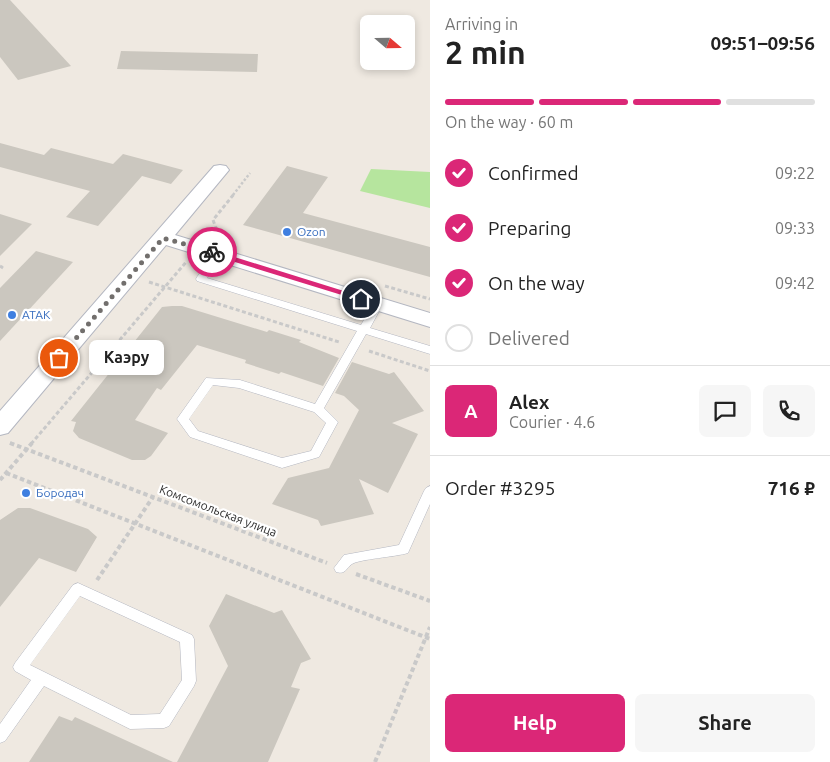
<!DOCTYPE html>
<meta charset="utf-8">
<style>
body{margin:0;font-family:Ubuntu,sans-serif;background:#f6f6f6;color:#222;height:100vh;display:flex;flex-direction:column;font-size:19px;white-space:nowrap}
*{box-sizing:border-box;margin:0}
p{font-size:16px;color:#767676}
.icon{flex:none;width:28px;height:28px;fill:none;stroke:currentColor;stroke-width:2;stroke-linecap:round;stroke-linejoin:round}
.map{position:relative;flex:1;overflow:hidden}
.details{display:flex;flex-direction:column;background:#fff;width:400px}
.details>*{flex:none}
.needle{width:32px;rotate:110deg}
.buttons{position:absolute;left:360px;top:15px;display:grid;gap:10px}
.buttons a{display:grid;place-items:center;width:55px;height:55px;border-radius:8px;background:#fff;box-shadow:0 2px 8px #0003;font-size:25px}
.pin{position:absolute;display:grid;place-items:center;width:42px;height:42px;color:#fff;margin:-21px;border:2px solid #fff;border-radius:50%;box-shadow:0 1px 5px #0007}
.courier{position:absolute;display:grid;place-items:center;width:50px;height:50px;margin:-25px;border:4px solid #db2777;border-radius:50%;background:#fff;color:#222;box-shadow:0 1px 6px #0007}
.bubble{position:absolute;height:35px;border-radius:8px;background:#fff;box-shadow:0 2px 8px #0003;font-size:16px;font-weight:600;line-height:35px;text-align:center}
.summary em{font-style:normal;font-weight:600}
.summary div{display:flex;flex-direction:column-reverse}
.summary{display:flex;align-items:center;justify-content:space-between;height:85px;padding:0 15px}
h1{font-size:32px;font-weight:600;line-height:38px}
.bar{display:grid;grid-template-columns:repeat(4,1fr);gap:8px 5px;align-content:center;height:60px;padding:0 15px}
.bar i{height:6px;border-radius:4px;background:#e0e0e0}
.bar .on{background:#db2777}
.bar p{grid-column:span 4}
.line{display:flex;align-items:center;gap:12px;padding:0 15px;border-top:1px solid #e0e0e0}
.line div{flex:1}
.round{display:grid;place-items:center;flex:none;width:52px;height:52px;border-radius:8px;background:#f6f6f6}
ol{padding:0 15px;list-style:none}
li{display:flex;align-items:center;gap:15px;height:55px}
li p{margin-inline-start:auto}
li .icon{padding:5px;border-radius:50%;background:#db2777;color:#fff;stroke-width:4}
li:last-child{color:#767676}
li i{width:28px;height:28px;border:2px solid #e0e0e0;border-radius:50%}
.cta{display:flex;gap:10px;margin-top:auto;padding:10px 15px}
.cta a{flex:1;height:58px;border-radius:8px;background:#db2777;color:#fff;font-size:20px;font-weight:600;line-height:58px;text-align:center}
.cta a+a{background:#f6f6f6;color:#222}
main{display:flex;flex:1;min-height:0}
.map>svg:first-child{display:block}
.green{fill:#b6e59e}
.building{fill:#cbc7bf}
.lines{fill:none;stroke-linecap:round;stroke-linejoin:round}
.lane-casing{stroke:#b4b7c1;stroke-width:1}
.street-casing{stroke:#b4b7c1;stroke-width:2}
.path-far2{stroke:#c9c9c9;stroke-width:2.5;stroke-dasharray:2.5 2;stroke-linecap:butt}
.path-far1{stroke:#c9c9c9;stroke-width:3;stroke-dasharray:4 2.5;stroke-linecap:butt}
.path{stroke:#c9c9c9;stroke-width:4;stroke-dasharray:4.5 3;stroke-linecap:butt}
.lane{fill:#fff;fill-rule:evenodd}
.street{fill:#fff;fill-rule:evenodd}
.route{fill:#db2777}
.done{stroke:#726f6d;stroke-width:5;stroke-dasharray:0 9}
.shop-dot{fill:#3f7fe0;stroke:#fff;stroke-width:2}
.labels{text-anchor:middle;stroke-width:4.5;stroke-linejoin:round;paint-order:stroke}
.shop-label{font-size:12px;fill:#366cbe;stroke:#fff;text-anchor:start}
.street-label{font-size:12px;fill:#2e2e2e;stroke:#fff}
</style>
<main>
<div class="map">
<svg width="430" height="762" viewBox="0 0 430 762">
<rect width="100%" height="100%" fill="#efe9e1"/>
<polygon class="green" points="371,169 430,172 430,208 360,191"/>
<g class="building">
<polygon points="0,0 10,0 71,66 18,80 0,57"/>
<polygon points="121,51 258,54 257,72 117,69"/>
<polygon points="0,143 44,155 51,148 113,164 123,154 183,170 171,184 142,176 98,226 66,217 90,191 0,167"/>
<polygon points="287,166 328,177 303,213 430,247 430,277 243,225"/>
<polygon points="0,214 32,224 0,256"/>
<polygon points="36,251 73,262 0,341 0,288"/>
<polygon points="172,306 182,306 267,332 269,330 301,340 299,342 339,358 323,386 281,372 279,374 245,363 246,360 197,345 161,390 157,388 135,420 168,433 151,456 145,460 132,460 79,438 73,431 76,422 71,421 162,307"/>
<polygon points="352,362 389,374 394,372 424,411 392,423 418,434 388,493 359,479 374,514 321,526 318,520 272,504 288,478 329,468 359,410 344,396 335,393"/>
<polygon points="18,508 30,508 88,529 97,537 76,572 39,558 0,607 0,520"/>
<polygon points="226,594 274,613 282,610 311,659 301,663 291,687 300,689 268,762 177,762 228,666 209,626"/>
<polygon points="59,716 72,721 75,717 173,762 29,762"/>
</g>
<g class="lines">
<g class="lane-casing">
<g id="lane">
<path d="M 219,252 L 224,255 L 207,278 L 361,325 L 374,302 L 382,302 L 383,304 L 370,328 L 430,346 L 430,354 L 366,334 L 324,408 L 338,422 L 319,457 L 282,468 L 190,437 L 177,419 L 206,378 L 240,380 L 315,404 L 357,331 L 197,281 L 196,279 L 197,277 L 215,253 ZM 213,385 L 239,388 L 314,412 L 326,423 L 311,451 L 282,458 L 198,431 L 189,419 Z"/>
<path d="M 430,486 L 430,504 L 408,553 C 395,557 360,559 352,564 C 346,568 346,575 336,572 L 334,568 L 344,555 L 399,545 L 424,491 L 426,488 Z"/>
<path d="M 78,583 L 192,635 L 194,639 L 196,681 L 194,686 L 169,726 L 164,728 L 130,729 L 44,686 L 5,741 L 0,743 L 0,724 L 31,680 L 15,671 L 13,667 L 15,663 L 73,585 ZM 80,596 L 180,642 L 182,680 L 160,714 L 131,715 L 30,665 Z"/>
</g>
</g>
<g class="street-casing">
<polygon id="street" points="220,165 226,166 229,170 175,235 430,313 430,327 166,245 8,433 0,435 0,411 214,166"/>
</g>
<polyline class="path-far2" points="233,195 250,173"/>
<g class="path-far1">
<polyline points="219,236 213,220 234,194"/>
<polyline points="0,266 2,267 0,270"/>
<polyline points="149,282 339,342"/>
<polyline points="385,286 430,299"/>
<polyline points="369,351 430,371"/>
<polyline points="10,443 13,444"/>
<polyline points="31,444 187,261"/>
</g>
<g class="path">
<polyline points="10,443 327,563"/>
<polyline points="6,473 430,639"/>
<polyline points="0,480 32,443"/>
<polyline points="356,574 430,601"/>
<polyline points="97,580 153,497"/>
<polyline points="375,762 430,627"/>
</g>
<use href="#lane" class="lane"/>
<use href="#street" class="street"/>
</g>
<polygon class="route" points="212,250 363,297 364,299 358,300 209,254"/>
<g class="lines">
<polyline class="done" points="59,358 163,238 212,252"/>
</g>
<g class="shop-dot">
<circle cx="287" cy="232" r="5"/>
<circle cx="12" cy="315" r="5"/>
<circle cx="26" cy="493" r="5"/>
</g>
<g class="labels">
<g class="shop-label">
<text x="297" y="236">Ozon</text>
<text x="22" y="319">АТАК</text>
<text x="36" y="497">Бородач</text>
</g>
<g class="street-label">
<text transform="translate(218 511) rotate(21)" y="4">Комсомольская улица</text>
</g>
</g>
</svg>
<div class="buttons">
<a><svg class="needle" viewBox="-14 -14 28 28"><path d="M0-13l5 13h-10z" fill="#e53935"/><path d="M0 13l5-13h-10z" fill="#767676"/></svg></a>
</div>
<div class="pin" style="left:59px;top:358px;background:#ea580c"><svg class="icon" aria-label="bag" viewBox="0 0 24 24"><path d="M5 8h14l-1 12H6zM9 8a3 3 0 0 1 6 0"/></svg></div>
<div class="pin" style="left:361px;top:299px;background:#1f2937"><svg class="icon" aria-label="home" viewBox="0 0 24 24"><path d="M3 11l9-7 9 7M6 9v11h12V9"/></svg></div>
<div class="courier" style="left:212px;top:252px"><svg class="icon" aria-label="bike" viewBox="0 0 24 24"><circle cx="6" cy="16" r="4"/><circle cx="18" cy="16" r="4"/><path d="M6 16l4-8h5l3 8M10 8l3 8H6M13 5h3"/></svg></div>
<div class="bubble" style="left:89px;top:340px;width:75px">Каэру</div>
</div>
<section class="details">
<div class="summary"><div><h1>2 min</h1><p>Arriving in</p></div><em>09:51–09:56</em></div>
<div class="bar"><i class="on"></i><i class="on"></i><i class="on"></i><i></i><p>On the way · 60 m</p></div>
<ol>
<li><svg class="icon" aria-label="check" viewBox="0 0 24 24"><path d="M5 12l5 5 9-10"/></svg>Confirmed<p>09:22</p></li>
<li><svg class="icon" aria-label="check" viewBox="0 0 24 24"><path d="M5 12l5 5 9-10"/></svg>Preparing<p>09:33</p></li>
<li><svg class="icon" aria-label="check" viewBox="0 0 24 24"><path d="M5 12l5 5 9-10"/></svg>On the way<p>09:42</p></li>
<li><i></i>Delivered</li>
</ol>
<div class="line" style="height:90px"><b class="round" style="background:#db2777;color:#fff">A</b><div><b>Alex</b><p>Courier · 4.6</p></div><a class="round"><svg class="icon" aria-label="chat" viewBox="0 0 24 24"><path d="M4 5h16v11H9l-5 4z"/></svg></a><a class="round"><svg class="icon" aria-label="phone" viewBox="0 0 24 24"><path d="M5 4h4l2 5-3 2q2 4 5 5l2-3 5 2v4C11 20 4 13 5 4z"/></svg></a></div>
<div class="line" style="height:65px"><div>Order #3295</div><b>716 ₽</b></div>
<div class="cta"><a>Help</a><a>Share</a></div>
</section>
</main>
